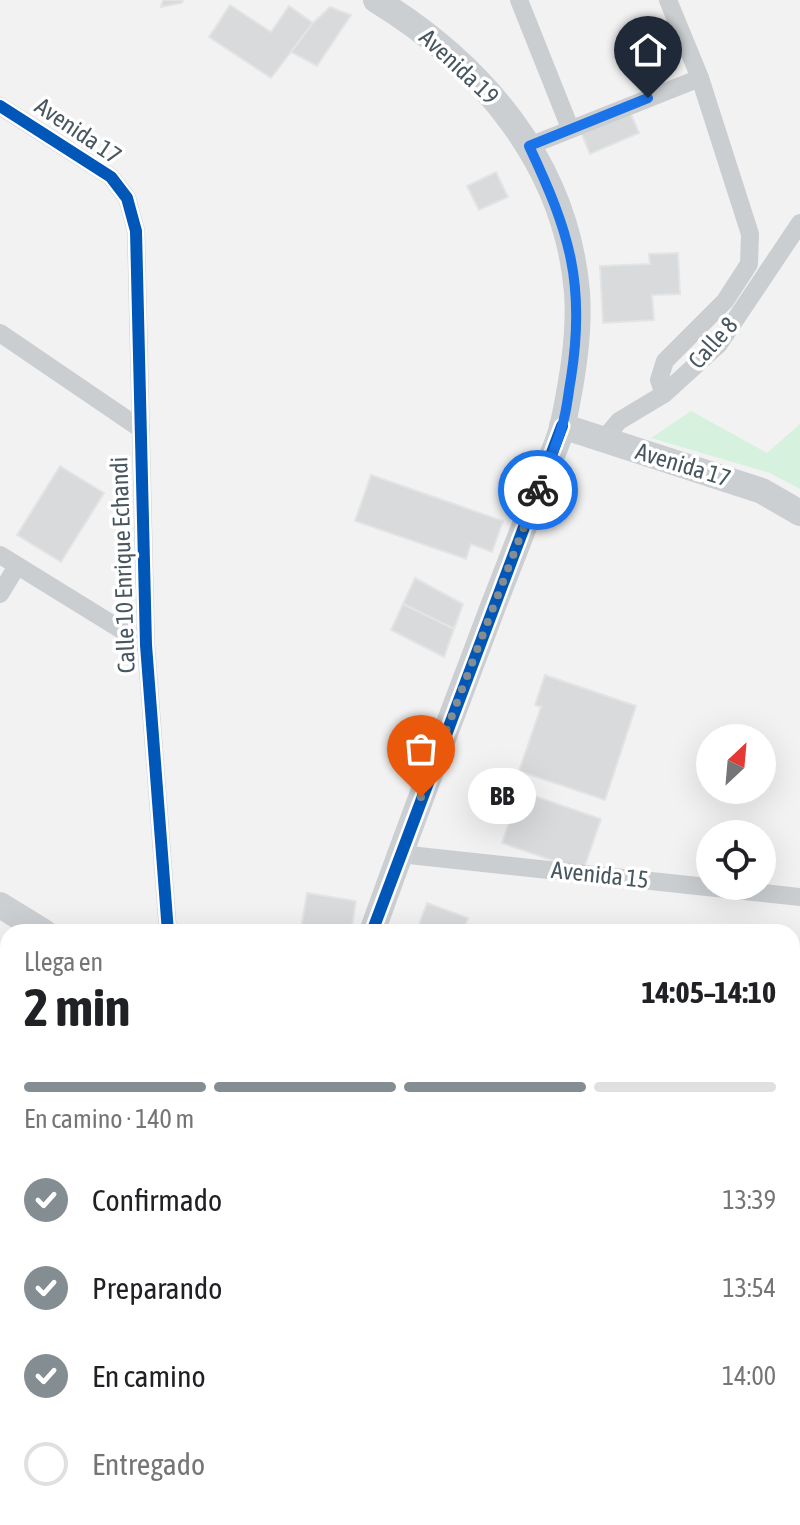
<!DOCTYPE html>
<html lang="es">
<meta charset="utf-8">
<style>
body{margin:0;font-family:"Asap Condensed",sans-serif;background:#f2f2f2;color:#202124;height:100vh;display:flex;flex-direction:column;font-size:30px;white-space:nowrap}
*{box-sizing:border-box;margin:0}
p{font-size:26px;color:#757577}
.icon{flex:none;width:44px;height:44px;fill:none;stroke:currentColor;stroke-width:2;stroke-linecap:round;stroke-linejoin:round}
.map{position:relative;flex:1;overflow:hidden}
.drawer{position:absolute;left:0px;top:924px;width:800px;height:602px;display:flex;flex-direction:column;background:#fff;border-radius:24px 24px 0 0;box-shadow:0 8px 32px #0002}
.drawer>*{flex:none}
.needle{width:52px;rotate:26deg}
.fabs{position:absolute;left:696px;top:724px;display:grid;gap:16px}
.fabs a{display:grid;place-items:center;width:80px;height:80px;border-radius:50%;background:#fff;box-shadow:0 8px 32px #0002;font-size:40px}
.pin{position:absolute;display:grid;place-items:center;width:68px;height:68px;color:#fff;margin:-82px -34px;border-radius:50% 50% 50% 0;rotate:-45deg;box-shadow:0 0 8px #0007}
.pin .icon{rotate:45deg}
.courier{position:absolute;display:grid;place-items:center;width:80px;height:80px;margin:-40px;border:6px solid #1a73e8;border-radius:50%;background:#fff;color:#222;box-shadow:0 2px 10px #0007}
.bubble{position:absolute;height:56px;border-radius:28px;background:#fff;box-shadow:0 8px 32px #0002;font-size:26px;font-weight:700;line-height:56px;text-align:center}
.summary em{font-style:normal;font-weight:700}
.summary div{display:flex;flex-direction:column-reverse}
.summary{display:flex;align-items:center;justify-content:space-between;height:136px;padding:0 24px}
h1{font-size:52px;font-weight:700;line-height:60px}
.bar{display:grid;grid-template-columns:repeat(4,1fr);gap:12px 8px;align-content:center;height:96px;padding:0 24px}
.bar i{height:10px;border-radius:6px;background:#e0e0e0}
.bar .active{background:#848d92}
.bar p{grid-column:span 4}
ol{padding:0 24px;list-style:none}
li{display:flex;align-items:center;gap:24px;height:88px}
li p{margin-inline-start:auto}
li .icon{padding:8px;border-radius:50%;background:#848d92;color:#fff;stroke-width:4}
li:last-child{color:#757577}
li i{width:44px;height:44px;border:4px solid #e0e0e0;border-radius:50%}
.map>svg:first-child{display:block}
.green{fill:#d6f1de}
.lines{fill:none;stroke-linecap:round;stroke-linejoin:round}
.river{stroke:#aaeaf0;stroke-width:42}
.building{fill:#d8dadb;stroke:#e3e4e5;stroke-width:2}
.street{stroke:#cbced0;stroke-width:18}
.secondary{stroke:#cbcfd2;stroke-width:26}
.cycleway-casing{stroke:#fff;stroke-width:17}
.cycleway{stroke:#0057b8;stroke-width:12}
.done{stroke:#848d92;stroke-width:8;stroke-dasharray:0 14.4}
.route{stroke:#1a73e8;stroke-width:10}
.labels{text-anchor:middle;stroke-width:7;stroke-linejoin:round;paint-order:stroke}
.street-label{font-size:24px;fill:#48575f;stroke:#fff}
</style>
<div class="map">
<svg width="800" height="1525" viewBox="0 0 800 1525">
<rect width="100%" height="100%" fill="#f2f2f2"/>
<g class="green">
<polygon points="691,411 767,453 800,424 800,489 770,473 651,438"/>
<polygon points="792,1004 800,1004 800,1525 634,1525 634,1518 792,1518"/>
</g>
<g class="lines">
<g class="river">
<polyline points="792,1055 800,1052"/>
<polyline points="690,1518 697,1525"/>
</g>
</g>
<g class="building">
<polygon points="163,0 183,0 182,3 161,7"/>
<polygon points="230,5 271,32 289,6 313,23 271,78 209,37"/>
<polygon points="330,7 351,15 317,66 291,52 313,23"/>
<polygon points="630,112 639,133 590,154 581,132"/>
<polygon points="496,172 508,197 479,210 467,186"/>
<polygon points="678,253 680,294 652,295 654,320 603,323 600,266 650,264 649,254"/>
<polygon points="60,466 104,493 61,562 17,535"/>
<polygon points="371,475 503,521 492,552 471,544 466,559 355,521"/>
<polygon points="415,578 463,604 454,629 403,604"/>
<polygon points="403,604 454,629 444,657 391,630"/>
<polygon points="545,675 636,706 605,800 519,771 541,707 535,705"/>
<polygon points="520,791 601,819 583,871 502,843"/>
<polygon points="307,893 356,901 351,932 301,929"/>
<polygon points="427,903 468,918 463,932 417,930"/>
<polygon points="0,1285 8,1288 8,1358 0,1355"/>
<polygon points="141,1518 192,1518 138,1524"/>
</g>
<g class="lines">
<g class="street">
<polyline points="519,0 570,128"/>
<polyline points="0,106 111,177 127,198 136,231 146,645 168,932"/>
<polyline points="529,146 700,78"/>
<polyline points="0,333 141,429"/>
<polyline points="664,394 659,380 665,361 725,301 749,264 750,234 700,78 668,0"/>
<polyline points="603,440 619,421 664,394 719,344 800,223"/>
<polyline points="0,555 146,645"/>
<polyline points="0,594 17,566"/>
<polyline points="400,854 800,897"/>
<polyline points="545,1525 545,1518"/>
</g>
<g class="secondary">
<polyline points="562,426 762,491 800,513"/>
<polyline points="0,905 44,932"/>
<path d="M 372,932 C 411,822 453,713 494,604 C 509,565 525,525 540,486 C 547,466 558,445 563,424 C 572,381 580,335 577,292 C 566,163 482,65 376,0"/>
<polyline points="0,1241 8,1244"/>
<polyline points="229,1518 230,1525"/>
<polyline points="123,1525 126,1518"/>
</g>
<g class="cycleway-casing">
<g id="cycleway">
<polyline points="0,106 111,177 127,198 136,231 146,645 168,932"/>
<polyline points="372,932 562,426"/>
</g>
</g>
<use href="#cycleway" class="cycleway"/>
</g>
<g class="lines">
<polyline class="done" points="421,797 538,490"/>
<path class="route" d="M 538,490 C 546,469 556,448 562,426 C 567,411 568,394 571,378 C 586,283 569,231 529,146 L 648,98"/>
</g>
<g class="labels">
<g class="street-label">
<text transform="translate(459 67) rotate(43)" y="8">Avenida 19</text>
<text transform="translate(78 131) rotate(34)" y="8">Avenida 17</text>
<text transform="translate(713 343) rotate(-48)" y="8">Calle 8</text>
<text transform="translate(683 465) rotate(17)" y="8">Avenida 17</text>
<text transform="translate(123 565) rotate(-92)" y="8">Calle 10 Enrique Echandi</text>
<text transform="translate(600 875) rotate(6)" y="8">Avenida 15</text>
</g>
</g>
</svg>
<div class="fabs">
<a><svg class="needle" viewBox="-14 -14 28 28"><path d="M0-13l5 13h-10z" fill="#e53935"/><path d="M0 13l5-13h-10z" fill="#757577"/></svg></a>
<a><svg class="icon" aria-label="locate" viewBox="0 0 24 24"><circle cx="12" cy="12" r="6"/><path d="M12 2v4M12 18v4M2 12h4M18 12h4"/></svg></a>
</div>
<div class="pin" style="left:421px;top:797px;background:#ea580c"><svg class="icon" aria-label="bag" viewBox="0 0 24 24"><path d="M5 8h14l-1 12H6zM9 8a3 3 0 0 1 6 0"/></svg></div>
<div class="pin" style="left:648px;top:98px;background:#1f2937"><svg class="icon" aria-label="home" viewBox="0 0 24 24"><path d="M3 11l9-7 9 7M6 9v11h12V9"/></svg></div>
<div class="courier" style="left:538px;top:490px"><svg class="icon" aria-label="bike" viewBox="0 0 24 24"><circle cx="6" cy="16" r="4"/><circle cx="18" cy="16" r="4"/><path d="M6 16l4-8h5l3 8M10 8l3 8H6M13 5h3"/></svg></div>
<div class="bubble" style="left:468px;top:768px;width:68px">BB</div>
<section class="drawer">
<div class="summary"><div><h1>2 min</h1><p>Llega en</p></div><em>14:05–14:10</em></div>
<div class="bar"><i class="active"></i><i class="active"></i><i class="active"></i><i></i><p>En camino · 140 m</p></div>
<ol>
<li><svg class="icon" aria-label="check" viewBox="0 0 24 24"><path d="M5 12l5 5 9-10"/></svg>Confirmado<p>13:39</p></li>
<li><svg class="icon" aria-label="check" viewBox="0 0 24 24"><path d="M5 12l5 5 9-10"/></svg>Preparando<p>13:54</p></li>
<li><svg class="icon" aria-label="check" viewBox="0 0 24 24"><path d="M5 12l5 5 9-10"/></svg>En camino<p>14:00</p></li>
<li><i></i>Entregado</li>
</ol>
</section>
</div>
